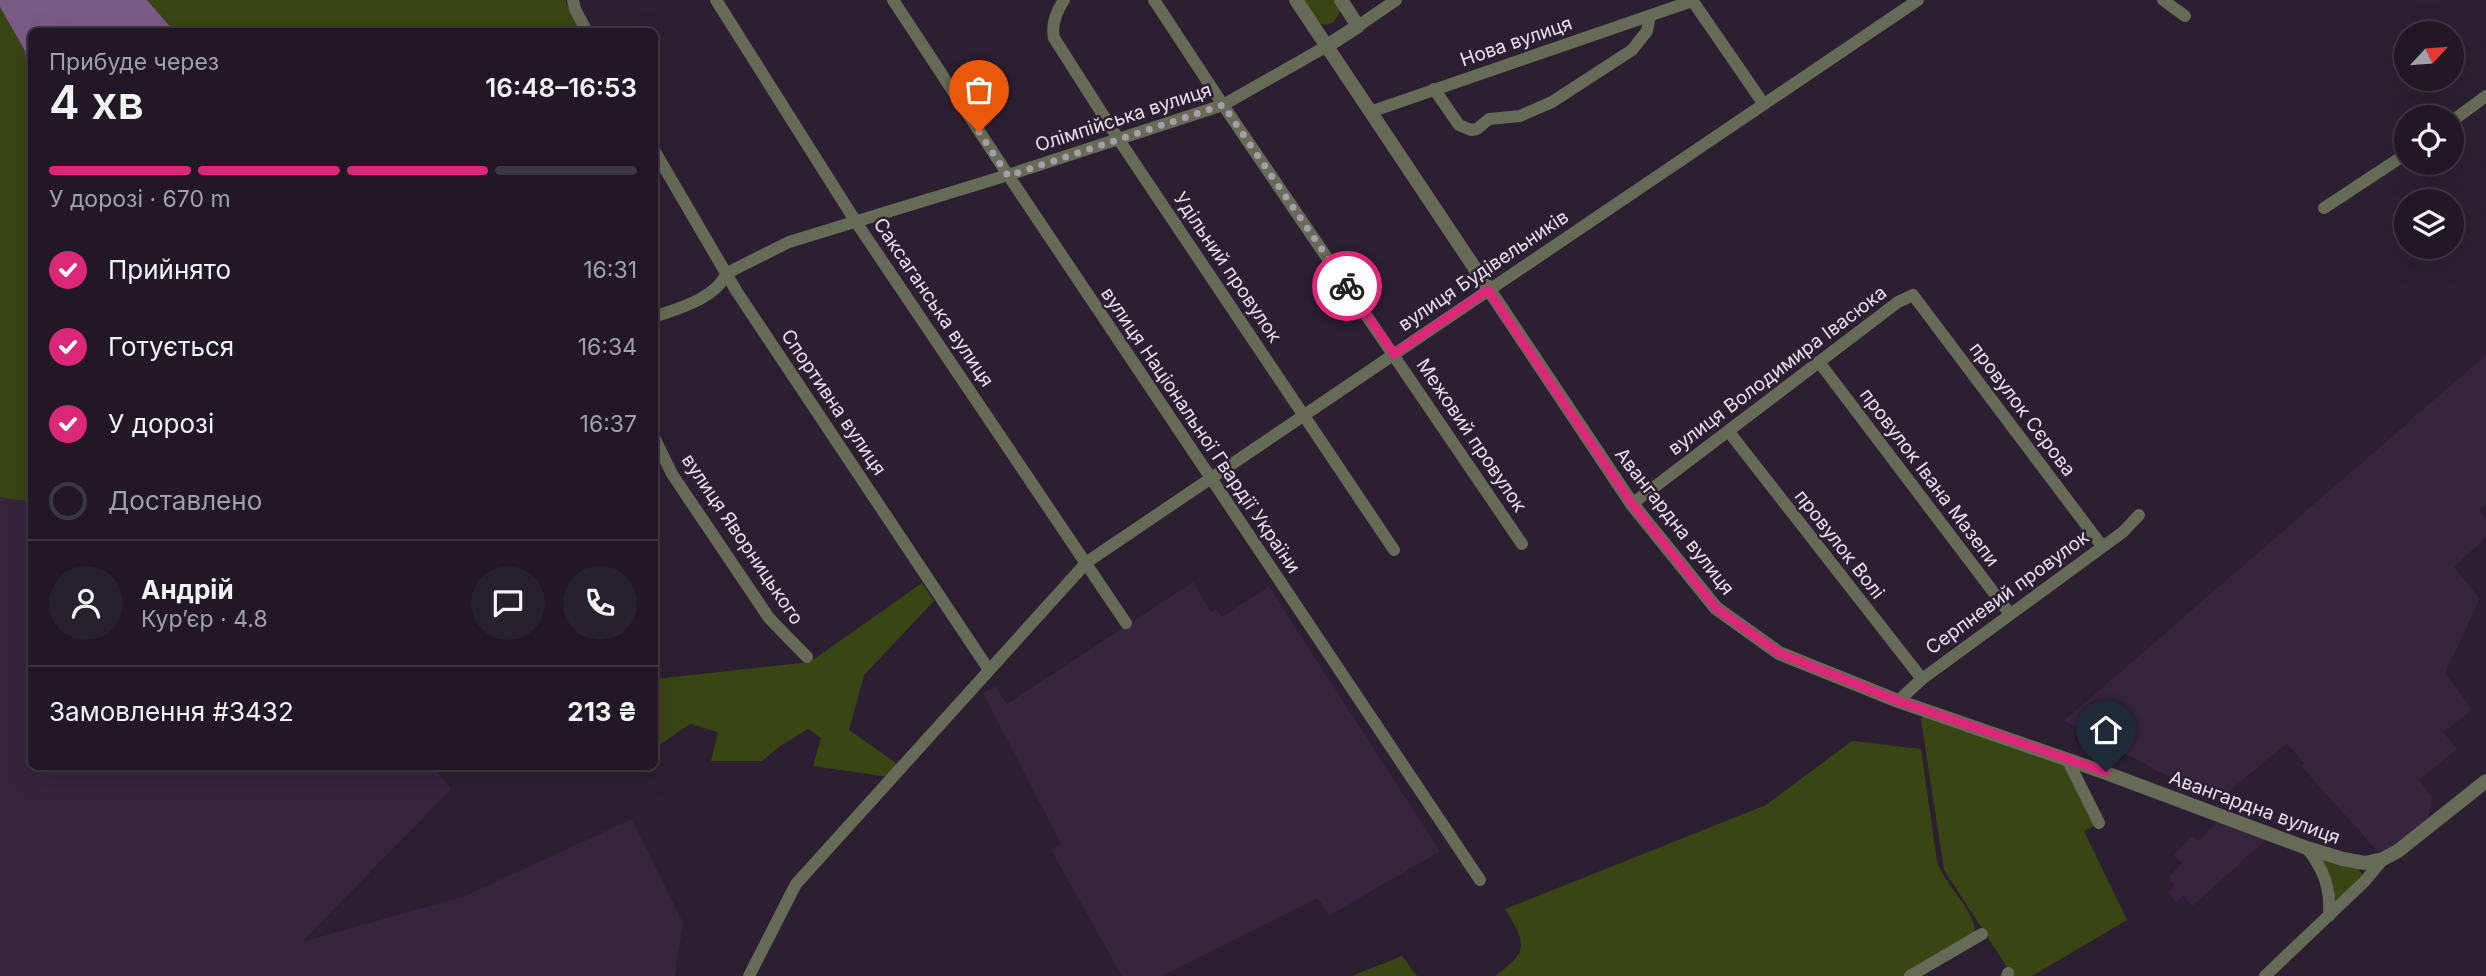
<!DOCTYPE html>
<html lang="uk">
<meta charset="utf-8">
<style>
body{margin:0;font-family:Inter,sans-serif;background:#29202d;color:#f1f3f6;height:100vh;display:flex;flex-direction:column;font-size:26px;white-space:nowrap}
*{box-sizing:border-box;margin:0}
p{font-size:23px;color:#a29fa7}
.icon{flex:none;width:38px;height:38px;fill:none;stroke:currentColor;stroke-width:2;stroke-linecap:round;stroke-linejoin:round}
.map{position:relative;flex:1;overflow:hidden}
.panel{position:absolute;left:28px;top:28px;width:630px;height:742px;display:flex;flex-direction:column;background:#211725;border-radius:10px;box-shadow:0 7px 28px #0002,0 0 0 2px #3e3642}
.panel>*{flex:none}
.needle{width:46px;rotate:64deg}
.fabs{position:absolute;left:2394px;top:21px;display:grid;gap:14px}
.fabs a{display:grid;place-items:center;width:70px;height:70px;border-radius:50%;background:#211725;box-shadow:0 7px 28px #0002,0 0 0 2px #3e3642;font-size:35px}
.pin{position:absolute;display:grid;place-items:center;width:60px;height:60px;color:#fff;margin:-72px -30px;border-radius:50% 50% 50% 0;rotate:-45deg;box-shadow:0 0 7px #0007}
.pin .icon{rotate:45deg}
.courier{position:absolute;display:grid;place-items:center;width:70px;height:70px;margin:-35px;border:5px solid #db2777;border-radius:50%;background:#fff;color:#222;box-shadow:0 2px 9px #0007}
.head em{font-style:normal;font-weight:600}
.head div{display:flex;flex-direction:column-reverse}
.head{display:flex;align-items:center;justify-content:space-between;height:119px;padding:0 21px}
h1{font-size:46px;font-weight:600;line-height:52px}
.bar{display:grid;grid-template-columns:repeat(4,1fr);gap:10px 7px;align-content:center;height:84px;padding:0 21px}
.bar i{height:9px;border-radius:5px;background:#3e3642}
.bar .current{background:#db2777}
.bar p{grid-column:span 4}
.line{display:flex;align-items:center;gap:18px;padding:0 21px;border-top:2px solid #3e3642}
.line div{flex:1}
.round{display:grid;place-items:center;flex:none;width:74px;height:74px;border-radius:37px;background:#29202d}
ol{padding:0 21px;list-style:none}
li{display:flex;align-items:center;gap:21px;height:77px}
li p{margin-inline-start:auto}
li .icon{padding:7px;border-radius:50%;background:#db2777;color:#fff;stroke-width:4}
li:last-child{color:#a29fa7}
li i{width:38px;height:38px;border:4px solid #3e3642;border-radius:50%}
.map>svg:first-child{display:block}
.built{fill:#37253d}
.green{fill:#3a4514}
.water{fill:#7a5b85}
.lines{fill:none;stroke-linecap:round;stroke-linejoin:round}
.minor{stroke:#656b56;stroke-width:12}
.tertiary{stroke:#656b56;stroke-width:14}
.done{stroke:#a69caa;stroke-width:7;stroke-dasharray:0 12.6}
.route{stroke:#db2777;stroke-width:9}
.labels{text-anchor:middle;stroke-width:5;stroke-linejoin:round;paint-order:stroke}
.street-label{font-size:19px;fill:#e8dfeb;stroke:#2c1f31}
</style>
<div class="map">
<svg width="2486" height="976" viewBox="0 0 2486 976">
<rect width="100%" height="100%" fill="#2c1f31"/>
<g class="built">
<polygon points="2486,355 2486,502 2479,510 2486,519 2486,537 2454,567 2480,599 2445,673 2472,710 2443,732 2457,749 2419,780 2432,797 2428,819 2393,847 2379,853 2301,766 2304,763 2287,743 2216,802 2064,721"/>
<polygon points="0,497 31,502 32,766 433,767 451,789 302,942 465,896 632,819 683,923 675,976 0,976"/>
<polygon points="1193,582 1211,612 1216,609 1222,617 1269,587 1440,851 1329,916 1318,898 1162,976 1122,976 1051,850 1061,844 983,693 995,686 1007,704"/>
<polygon points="2219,820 2267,839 2192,906 2184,896 2176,902 2168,892 2175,886 2168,878 2182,863 2174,855 2192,836 2199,841"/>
</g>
<g class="green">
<polygon points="147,0 565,0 582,31 174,31"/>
<path d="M 1302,0 L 1334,0 L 1340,11 C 1337,19 1331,27 1321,24 Z"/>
<polygon points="0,7 25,51 31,105 31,502 0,497"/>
<polygon points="922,583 934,601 864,675 849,730 899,765 888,777 813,766 821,738 808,729 780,746 762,761 711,761 718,732 690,724 655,748 655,679 810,662"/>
<polygon points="1923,715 2063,764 2094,826 2084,831 2127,920 2032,976 2013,976 1944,870 1921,720"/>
<path d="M 1852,741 L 1921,749 L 1937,861 C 1943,883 1976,911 1975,933 L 1905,976 L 1495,976 C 1530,951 1526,943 1505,909 L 1766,805 Z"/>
<polygon points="2318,858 2358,868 2363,876 2333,909"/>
<polygon points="1402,956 1417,976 1352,976"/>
</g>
<polygon class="water" points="0,0 147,0 174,31 32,32 31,105 25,51 0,7"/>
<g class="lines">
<g class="minor">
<polyline points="573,0 575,9 587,32"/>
<polyline points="716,0 856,222 1126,623"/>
<polyline points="893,0 1008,175 1480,880"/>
<path d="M 1064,0 C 1056,12 1051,24 1054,38 L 1119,140 L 1394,550"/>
<polyline points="1154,0 1223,105 1522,544"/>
<polyline points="1692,0 1763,103"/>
<polyline points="2163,0 2185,16"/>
<polyline points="1358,26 1396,0"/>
<polyline points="1434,89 1459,125 1471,130 1477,129 1489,119 1520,116 1552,102 1632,50 1647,31 1650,16"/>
<polyline points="1370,112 1692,1"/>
<polyline points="2452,121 2486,96"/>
<polyline points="654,150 737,292 989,670"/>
<polyline points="2324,208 2406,154"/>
<path d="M 654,317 C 679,308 715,299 727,273 L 789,242 L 1008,175 L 1223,105 L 1327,46"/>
<polyline points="1819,362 2010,614"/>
<polyline points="1729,432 1922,679"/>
<polyline points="654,437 672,474 769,618 807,657"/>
<polyline points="1632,504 1898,302 1913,295 2102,546"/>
<polyline points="1898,701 1922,679 2123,532 2139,515"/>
<polyline points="2067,759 2099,823"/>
<path d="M 2307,848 C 2324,870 2331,888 2329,916"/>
<polyline points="749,976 796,884 1087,562 1918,0"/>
<polyline points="1910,976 1982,934"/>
<polyline points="2007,976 2008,973"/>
<polyline points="2265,976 2365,881 2383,859"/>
</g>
<g class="tertiary">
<polyline points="1296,0 1632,504 1716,608 1779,653 1898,701 2106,773 2307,848 2343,859 2365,863 2383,859 2398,851 2486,781"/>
<polyline points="1327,46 1358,26 1341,0"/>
</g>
</g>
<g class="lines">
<polyline class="done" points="979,132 1008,176 1223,105 1347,286"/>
<polyline class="route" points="1347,286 1394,354 1488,290 1632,504 1716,608 1779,653 1898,701 2106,772"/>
</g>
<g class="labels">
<g class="street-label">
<text transform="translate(1516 41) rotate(-19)" y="7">Нова вулиця</text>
<text transform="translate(1123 117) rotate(-18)" y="7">Олімпійська вулиця</text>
<text transform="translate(1228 267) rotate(56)" y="7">Удільний провулок</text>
<text transform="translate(1483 270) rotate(-34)" y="7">вулиця Будівельників</text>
<text transform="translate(934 302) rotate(56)" y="7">Саксаганська вулиця</text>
<text transform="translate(1777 370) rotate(-37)" y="7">вулиця Володимира Івасюка</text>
<text transform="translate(834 402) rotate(56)" y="7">Спортивна вулиця</text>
<text transform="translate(2023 409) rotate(53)" y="7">провулок Сєрова</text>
<text transform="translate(1201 430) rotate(56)" y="7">вулиця Національної Гвардії України</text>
<text transform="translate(1472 435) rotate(56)" y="7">Межовий провулок</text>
<text transform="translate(1930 477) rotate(53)" y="7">провулок Івана Мазепи</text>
<text transform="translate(1675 521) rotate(52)" y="7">Авангардна вулиця</text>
<text transform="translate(743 539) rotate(56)" y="7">вулиця Яворницького</text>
<text transform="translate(1840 544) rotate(52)" y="7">провулок Волі</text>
<text transform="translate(2007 592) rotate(-36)" y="7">Серпневий провулок</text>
<text transform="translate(2255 807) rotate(20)" y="7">Авангардна вулиця</text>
</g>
</g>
</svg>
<div class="fabs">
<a><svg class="needle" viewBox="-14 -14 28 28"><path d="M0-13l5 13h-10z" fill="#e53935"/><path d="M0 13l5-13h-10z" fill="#a29fa7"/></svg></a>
<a><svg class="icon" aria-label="locate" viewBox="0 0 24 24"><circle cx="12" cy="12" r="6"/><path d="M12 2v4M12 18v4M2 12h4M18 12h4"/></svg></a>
<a><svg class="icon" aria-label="layers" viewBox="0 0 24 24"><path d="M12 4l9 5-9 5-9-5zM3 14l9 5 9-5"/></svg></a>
</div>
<div class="pin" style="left:979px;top:132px;background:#ea580c"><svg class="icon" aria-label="bag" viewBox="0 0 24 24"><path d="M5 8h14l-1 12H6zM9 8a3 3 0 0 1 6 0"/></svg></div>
<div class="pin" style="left:2106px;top:772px;background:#1f2937"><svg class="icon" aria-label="home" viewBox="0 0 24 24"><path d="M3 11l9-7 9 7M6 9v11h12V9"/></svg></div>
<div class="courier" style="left:1347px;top:286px"><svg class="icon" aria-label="bike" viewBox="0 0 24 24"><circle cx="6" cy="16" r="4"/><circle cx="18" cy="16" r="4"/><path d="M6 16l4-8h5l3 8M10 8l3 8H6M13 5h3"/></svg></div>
<section class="panel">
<div class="head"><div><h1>4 хв</h1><p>Прибуде через</p></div><em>16:48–16:53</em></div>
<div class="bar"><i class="current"></i><i class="current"></i><i class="current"></i><i></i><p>У дорозі · 670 m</p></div>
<ol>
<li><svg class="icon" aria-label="check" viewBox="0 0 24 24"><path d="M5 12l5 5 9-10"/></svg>Прийнято<p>16:31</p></li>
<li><svg class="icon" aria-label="check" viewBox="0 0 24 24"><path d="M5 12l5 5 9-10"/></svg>Готується<p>16:34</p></li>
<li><svg class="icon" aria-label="check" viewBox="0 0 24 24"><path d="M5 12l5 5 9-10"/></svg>У дорозі<p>16:37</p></li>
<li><i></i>Доставлено</li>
</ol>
<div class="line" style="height:126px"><a class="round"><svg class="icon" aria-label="person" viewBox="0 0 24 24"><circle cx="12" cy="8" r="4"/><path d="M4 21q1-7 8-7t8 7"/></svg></a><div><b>Андрій</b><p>Кур’єр · 4.8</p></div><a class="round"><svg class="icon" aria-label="chat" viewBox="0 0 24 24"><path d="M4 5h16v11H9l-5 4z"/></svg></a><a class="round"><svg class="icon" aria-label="phone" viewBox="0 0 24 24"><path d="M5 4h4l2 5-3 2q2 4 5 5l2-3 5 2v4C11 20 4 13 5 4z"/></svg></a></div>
<div class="line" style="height:91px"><div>Замовлення #3432</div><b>213 ₴</b></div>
</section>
</div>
